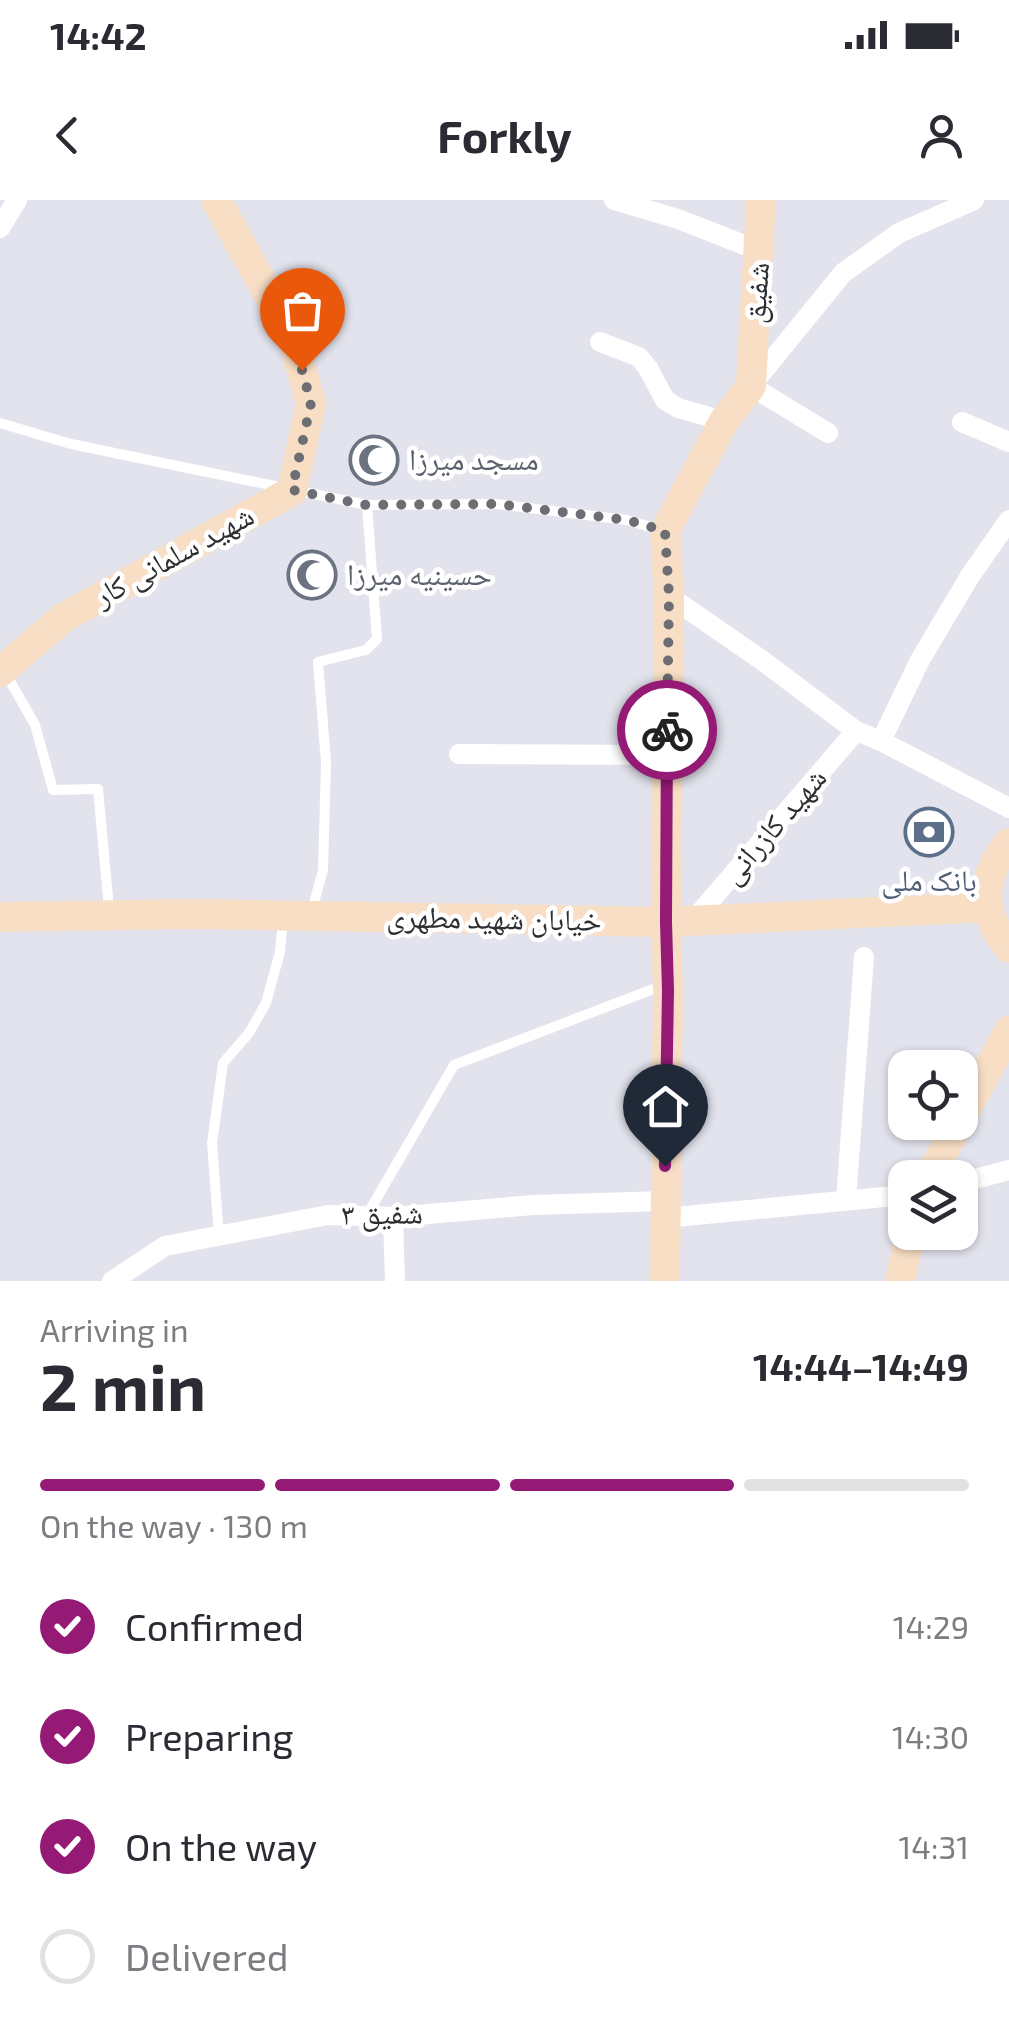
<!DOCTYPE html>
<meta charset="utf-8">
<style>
body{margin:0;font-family:"Exo 2","Noto Naskh Arabic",sans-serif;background:#f7f7f7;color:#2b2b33;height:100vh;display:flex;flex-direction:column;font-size:38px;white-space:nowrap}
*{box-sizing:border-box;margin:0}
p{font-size:32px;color:#7c7c81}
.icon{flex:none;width:55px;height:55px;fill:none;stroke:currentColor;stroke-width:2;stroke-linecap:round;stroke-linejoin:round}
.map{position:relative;height:1081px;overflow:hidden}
.panel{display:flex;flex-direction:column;background:#fff;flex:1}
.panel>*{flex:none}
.fabs{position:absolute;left:888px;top:850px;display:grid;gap:20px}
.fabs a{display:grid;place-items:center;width:90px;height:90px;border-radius:20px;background:#fff;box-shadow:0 2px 8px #0004;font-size:50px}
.pin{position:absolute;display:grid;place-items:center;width:85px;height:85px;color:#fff;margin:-102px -42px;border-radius:50% 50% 50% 0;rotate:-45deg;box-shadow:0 0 10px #0007}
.pin .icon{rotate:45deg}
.courier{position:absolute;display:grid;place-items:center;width:100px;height:100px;margin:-50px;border:8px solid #941a76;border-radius:50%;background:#fff;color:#222;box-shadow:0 2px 12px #0007}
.headline em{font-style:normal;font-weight:700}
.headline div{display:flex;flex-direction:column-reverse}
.headline{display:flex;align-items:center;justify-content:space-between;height:170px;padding:0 40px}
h1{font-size:65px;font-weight:700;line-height:75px}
.bar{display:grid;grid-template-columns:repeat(4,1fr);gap:15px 10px;align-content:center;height:120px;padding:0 40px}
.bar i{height:12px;border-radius:8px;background:#e1e1e2}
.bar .active{background:#941a76}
.bar p{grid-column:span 4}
ol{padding:0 40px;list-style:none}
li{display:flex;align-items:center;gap:30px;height:110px}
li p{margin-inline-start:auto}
li .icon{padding:10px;border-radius:50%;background:#941a76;color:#fff;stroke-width:4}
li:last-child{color:#7c7c81}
li i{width:55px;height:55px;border:5px solid #e1e1e2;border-radius:50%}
.status{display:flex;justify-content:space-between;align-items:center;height:70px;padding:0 50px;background:#fff;direction:ltr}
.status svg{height:28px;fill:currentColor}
header{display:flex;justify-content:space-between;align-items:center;height:130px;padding:0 40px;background:#fff;font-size:45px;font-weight:700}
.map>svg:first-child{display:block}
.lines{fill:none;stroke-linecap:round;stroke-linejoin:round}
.lane{stroke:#fff;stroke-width:10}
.street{stroke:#fff;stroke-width:20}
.secondary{stroke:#f8dec5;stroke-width:30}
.done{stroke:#6d6e73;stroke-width:10;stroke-dasharray:0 18}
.route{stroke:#941a76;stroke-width:12}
.labels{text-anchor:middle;stroke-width:9;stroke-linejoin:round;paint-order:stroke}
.street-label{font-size:30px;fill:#2e2f32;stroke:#fff}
.worship-label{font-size:30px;fill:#5b616d;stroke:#fff;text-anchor:start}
.service-label{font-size:30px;fill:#4e5e75;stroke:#fff}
</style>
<div class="status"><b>14:42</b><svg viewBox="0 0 49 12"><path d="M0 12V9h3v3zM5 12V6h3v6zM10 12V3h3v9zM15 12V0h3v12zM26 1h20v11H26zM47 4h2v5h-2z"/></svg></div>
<header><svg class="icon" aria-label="back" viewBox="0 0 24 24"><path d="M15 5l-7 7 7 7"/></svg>Forkly<svg class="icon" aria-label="person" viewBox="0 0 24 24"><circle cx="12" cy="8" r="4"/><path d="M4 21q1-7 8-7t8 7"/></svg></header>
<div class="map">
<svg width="1009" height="1081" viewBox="0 0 1009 1081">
<rect width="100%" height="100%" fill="#e2e3ed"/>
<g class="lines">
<g class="lane">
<polyline points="0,223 71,244 367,305 496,304 627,320 664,331"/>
<polyline points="6,474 35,525 53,590 98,589 109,709"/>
<polyline points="312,710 323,670 326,562 318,462 366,450 377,439 367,305"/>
<polyline points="367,1015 454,865 664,785"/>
<polyline points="219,1036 212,943 223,863 249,833 266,803 280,752 283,719"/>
</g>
<g class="street">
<polyline points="614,0 678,19 760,51"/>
<polyline points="0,28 17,0"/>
<polyline points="600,142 639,157 648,168 665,200 678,208 724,221"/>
<polyline points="962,222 1009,242"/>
<polyline points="828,233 751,186 843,73 899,33 974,0"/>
<polyline points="669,396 763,461 856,531 881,541 1009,608"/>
<polyline points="881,541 920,460 970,376 1009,320"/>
<polyline points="459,554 667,555"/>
<polyline points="692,722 856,531"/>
<polyline points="960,983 1009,970"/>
<polyline points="846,1000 864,757"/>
<polyline points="393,1017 395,1081"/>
<polyline points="664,1018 905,995"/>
<polyline points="112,1081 165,1046 328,1015 393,1017 533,1005 664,1001"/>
</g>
<g class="secondary">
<polyline points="0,472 63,418 292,291 311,203 292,137 216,0"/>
<path d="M 1009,643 C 979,678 981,713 1009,748"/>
<polyline points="0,717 191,714 666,722 988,707"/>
<polyline points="960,920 1009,831"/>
<polyline points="929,978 959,922"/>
<polyline points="665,1081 668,791 666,722 669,396 665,331 724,221 751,186 761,0"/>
<polyline points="900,1081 911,1032"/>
</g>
</g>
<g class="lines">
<polyline class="done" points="302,170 311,203 292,290 366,305 496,304 627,320 665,331 669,396 667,530"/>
<polyline class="route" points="665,966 668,791 666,722 667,530"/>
</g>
<defs>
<g id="mosque-ring" transform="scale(2.5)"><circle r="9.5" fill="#fff" stroke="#6b7280" stroke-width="1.5"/><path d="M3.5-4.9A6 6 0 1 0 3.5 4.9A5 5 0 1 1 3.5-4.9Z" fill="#6b7280"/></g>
<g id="bank-ring" transform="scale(2.5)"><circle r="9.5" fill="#fff" stroke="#5c6f8a" stroke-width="1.5"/><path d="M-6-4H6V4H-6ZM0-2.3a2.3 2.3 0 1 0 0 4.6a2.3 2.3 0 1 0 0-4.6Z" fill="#5c6f8a"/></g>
</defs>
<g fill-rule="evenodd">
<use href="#mosque-ring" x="374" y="260"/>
<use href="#mosque-ring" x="312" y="375"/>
<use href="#bank-ring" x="929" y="632"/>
</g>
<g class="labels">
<g class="street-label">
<text transform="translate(757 93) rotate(-86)" y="10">شفیق</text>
<text transform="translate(174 356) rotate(-29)" y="10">شهید سلمانی کار</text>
<text transform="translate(774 626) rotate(-49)" y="10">شهید کازرانی</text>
<text transform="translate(494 719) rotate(1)" y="10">خیابان شهید مطهری</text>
<text transform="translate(382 1014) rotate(-1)" y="10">شفیق ۳</text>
</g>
<g class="worship-label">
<text x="409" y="270">مسجد میرزا</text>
<text x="347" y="385">حسینیه میرزا</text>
</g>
<g class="service-label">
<text x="929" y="691">بانک ملی</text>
</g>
</g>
</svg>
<div class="fabs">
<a><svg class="icon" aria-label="locate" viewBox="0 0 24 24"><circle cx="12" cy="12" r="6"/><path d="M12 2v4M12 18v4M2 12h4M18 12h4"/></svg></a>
<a><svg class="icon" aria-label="layers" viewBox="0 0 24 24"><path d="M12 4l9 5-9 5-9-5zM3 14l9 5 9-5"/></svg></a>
</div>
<div class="pin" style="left:302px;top:170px;background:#ea580c"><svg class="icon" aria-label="bag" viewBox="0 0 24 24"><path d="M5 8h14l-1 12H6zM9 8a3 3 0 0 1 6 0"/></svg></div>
<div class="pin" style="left:665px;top:966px;background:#1f2937"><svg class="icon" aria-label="home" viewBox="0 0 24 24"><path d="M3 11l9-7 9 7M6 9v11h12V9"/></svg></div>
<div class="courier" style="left:667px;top:530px"><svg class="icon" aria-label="bike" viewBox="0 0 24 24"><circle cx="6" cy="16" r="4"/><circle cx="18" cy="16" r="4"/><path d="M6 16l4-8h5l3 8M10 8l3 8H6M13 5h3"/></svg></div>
</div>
<section class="panel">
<div class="headline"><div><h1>2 min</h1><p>Arriving in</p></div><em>14:44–14:49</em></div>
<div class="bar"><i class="active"></i><i class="active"></i><i class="active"></i><i></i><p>On the way · 130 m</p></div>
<ol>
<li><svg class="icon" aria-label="check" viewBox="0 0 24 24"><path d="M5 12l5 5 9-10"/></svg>Confirmed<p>14:29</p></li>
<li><svg class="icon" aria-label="check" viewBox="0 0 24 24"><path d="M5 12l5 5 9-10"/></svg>Preparing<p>14:30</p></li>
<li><svg class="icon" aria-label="check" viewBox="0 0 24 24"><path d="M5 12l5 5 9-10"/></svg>On the way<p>14:31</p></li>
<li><i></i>Delivered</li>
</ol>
</section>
